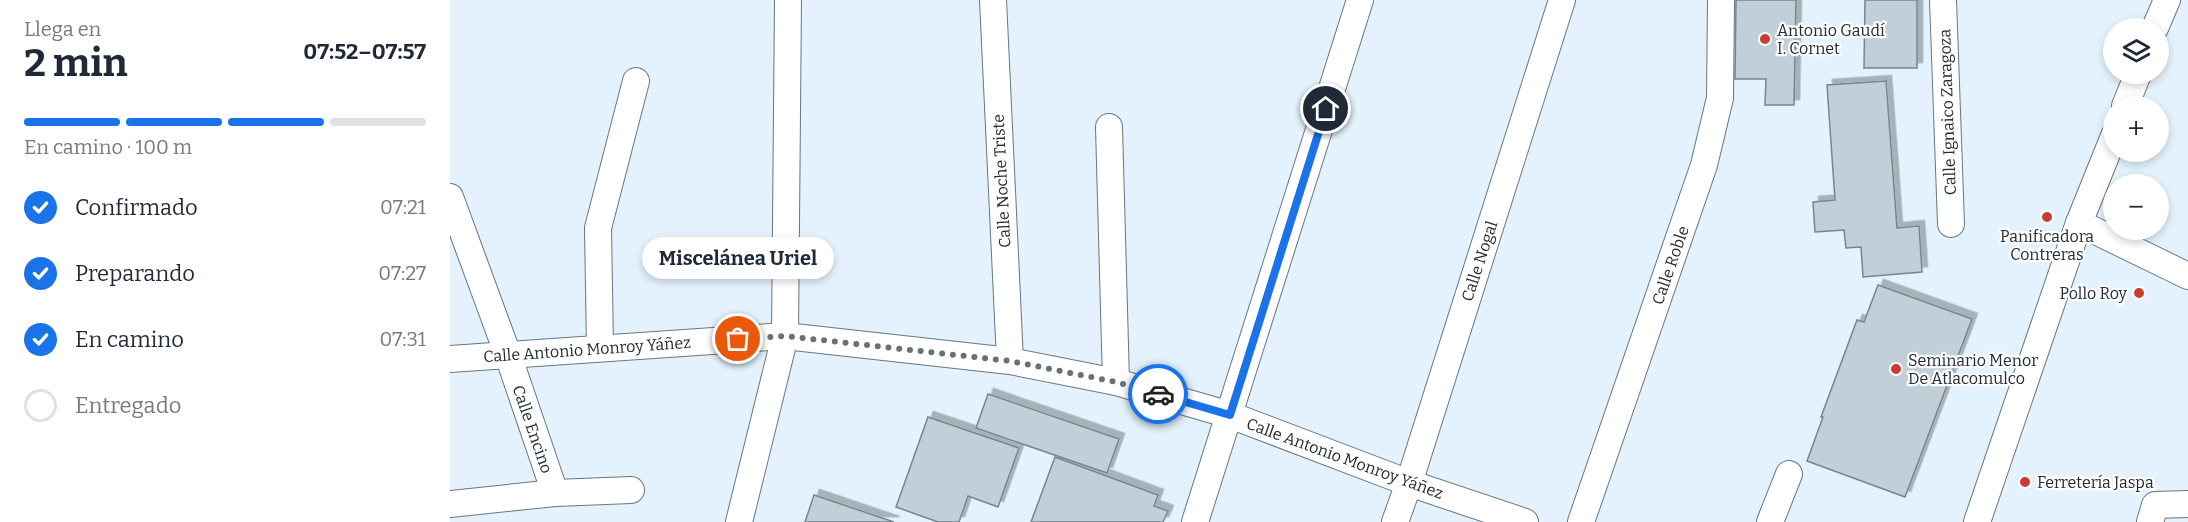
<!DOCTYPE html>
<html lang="es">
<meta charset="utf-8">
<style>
body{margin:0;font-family:Bitter,serif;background:#f6f6f7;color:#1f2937;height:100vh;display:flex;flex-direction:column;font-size:22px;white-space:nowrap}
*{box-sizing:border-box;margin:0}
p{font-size:20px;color:#747a83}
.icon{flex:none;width:33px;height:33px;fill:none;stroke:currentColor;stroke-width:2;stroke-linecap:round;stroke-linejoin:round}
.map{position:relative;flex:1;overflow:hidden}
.sheet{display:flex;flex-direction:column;background:#fff;width:450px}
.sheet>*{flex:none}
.tools{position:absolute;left:1653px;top:18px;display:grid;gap:12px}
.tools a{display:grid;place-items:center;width:66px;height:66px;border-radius:50%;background:#fff;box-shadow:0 3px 9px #0003;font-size:30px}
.pin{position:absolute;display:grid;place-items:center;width:51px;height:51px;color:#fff;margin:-26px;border:3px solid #fff;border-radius:50%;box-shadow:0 2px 6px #0007}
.courier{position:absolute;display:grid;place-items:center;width:60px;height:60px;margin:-30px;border:4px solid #1a73e8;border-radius:50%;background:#fff;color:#222;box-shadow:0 2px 8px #0007}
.bubble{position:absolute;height:42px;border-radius:21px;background:#fff;box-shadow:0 3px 9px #0003;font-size:20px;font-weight:700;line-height:42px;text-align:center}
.summary em{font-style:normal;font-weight:700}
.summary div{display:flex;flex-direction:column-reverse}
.summary{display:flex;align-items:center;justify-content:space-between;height:102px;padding:0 24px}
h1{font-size:39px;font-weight:700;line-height:45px}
.bar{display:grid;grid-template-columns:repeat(4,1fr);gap:9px 6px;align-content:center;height:72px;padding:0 24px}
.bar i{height:8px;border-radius:4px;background:#e0e1e3}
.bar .selected{background:#1a73e8}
.bar p{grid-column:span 4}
ol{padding:0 24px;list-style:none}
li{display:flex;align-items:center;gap:18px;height:66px}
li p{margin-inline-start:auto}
li .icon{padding:6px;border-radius:50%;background:#1a73e8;color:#fff;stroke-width:4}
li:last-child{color:#747a83}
li i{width:33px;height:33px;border:3px solid #e0e1e3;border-radius:50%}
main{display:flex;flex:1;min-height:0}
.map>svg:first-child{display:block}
.building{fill:#c1cfd9;stroke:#78858e;stroke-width:1.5;filter:url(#shadow)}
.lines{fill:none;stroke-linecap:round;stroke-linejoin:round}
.minor-casing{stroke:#69767f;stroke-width:28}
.minor{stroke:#fff;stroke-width:26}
.done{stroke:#687176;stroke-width:6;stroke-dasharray:0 10.8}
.route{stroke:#1a73e8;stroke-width:8}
.poi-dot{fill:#ca3c33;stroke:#fdfdfd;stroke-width:2}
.labels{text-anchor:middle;stroke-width:4.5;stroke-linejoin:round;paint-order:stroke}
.poi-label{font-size:16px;fill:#252b2e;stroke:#fdfdfd;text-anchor:start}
.street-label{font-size:16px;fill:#252b2e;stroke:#fdfdfd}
</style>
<main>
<section class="sheet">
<div class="summary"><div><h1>2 min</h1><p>Llega en</p></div><em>07:52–07:57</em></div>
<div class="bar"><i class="selected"></i><i class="selected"></i><i class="selected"></i><i></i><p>En camino · 100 m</p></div>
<ol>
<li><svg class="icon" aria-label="check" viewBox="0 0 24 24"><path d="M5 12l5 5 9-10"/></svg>Confirmado<p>07:21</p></li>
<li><svg class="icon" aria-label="check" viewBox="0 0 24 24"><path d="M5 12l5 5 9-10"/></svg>Preparando<p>07:27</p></li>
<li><svg class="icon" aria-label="check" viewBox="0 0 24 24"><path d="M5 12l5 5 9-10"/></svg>En camino<p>07:31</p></li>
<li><i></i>Entregado</li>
</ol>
</section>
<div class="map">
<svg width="1738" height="522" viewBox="0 0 1738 522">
<defs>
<filter id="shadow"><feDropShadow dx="5.5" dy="-5.5" stdDeviation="0" flood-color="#0004"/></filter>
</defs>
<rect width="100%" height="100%" fill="#e3f2fc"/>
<g class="building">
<polygon points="1286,0 1346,0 1344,105 1315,105 1316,79 1285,79"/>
<polygon points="1415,0 1467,0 1467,68 1414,68"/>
<polygon points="1436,81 1447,228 1469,226 1472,272 1413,277 1411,247 1396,248 1394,230 1365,232 1363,202 1385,200 1377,85"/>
<polygon points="1428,285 1522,319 1455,497 1357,461 1373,417 1371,417 1407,320 1414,322"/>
<polygon points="538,394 669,439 657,473 526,428"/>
<polygon points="478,417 569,448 548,507 518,496 509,522 488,522 446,507"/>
<polygon points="605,457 708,495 704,506 718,511 713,522 581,522"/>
<polygon points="364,495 444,522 355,522"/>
</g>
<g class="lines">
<g class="minor-casing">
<g id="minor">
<polyline points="543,0 560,361"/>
<polyline points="1493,0 1501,224"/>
<polyline points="1705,28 1717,0"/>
<polyline points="1675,106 1688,74"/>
<polyline points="659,127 666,382"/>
<polyline points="0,197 58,355 105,493"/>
<polyline points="1629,223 1738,276"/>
<polyline points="150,348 148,228 186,81"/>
<polyline points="0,359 335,336 560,361 666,382 780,415 959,483 1075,522"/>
<polyline points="0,504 105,493 181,490"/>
<polyline points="289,522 335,336 338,0"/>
<polyline points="745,522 910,0"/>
<polyline points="945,522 959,483 1112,0"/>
<polyline points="1131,522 1254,165 1270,98 1271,0"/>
<polyline points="1320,522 1339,474"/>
<polyline points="1527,522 1629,223 1664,136"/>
<polyline points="1700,522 1705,505 1738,504"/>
</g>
</g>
<use href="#minor" class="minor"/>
</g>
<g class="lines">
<polyline class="done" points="288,339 335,336 560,361 666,382 708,394"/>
<polyline class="route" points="708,394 780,415 876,109"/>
</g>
<g class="poi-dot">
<circle cx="1315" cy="39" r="6"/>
<circle cx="1597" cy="217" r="6"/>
<circle cx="1689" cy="293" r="6"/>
<circle cx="1446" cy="369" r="6"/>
<circle cx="1575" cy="482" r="6"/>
</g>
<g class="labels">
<g class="poi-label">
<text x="1327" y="36">Antonio Gaudí<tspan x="1327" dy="18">I. Cornet</tspan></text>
<text x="1597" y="242" text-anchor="middle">Panificadora<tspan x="1597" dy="18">Contreras</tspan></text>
<text x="1677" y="299" text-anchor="end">Pollo Roy</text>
<text x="1458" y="366">Seminario Menor<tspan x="1458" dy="18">De Atlacomulco</tspan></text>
<text x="1587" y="488">Ferretería Jaspa</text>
</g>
<g class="street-label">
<text transform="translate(1497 112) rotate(-92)" y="6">Calle Ignaico Zaragoza</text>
<text transform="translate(551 181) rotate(-93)" y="6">Calle Noche Triste</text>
<text transform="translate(1029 261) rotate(-72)" y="6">Calle Nogal</text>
<text transform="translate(1220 265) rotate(-71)" y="6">Calle Roble</text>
<text transform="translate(137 349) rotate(-4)" y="6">Calle Antonio Monroy Yáñez</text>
<text transform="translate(83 429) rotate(71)" y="6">Calle Encino</text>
<text transform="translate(895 458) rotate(20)" y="6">Calle Antonio Monroy Yáñez</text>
</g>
</g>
</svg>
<div class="tools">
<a><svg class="icon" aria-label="layers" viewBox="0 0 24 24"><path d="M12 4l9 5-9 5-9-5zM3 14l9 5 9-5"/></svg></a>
<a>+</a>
<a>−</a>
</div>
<div class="pin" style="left:288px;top:339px;background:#ea580c"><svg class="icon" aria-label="bag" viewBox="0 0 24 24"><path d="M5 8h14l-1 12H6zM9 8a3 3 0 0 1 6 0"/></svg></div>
<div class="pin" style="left:876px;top:109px;background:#1f2937"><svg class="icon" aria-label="home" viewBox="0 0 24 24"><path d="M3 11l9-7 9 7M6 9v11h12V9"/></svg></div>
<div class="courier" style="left:708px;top:394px"><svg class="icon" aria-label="car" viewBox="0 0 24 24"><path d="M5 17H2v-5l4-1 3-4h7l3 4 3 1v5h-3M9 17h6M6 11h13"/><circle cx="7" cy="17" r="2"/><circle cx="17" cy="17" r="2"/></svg></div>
<div class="bubble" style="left:192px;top:237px;width:192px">Miscelánea Uriel</div>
</div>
</main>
